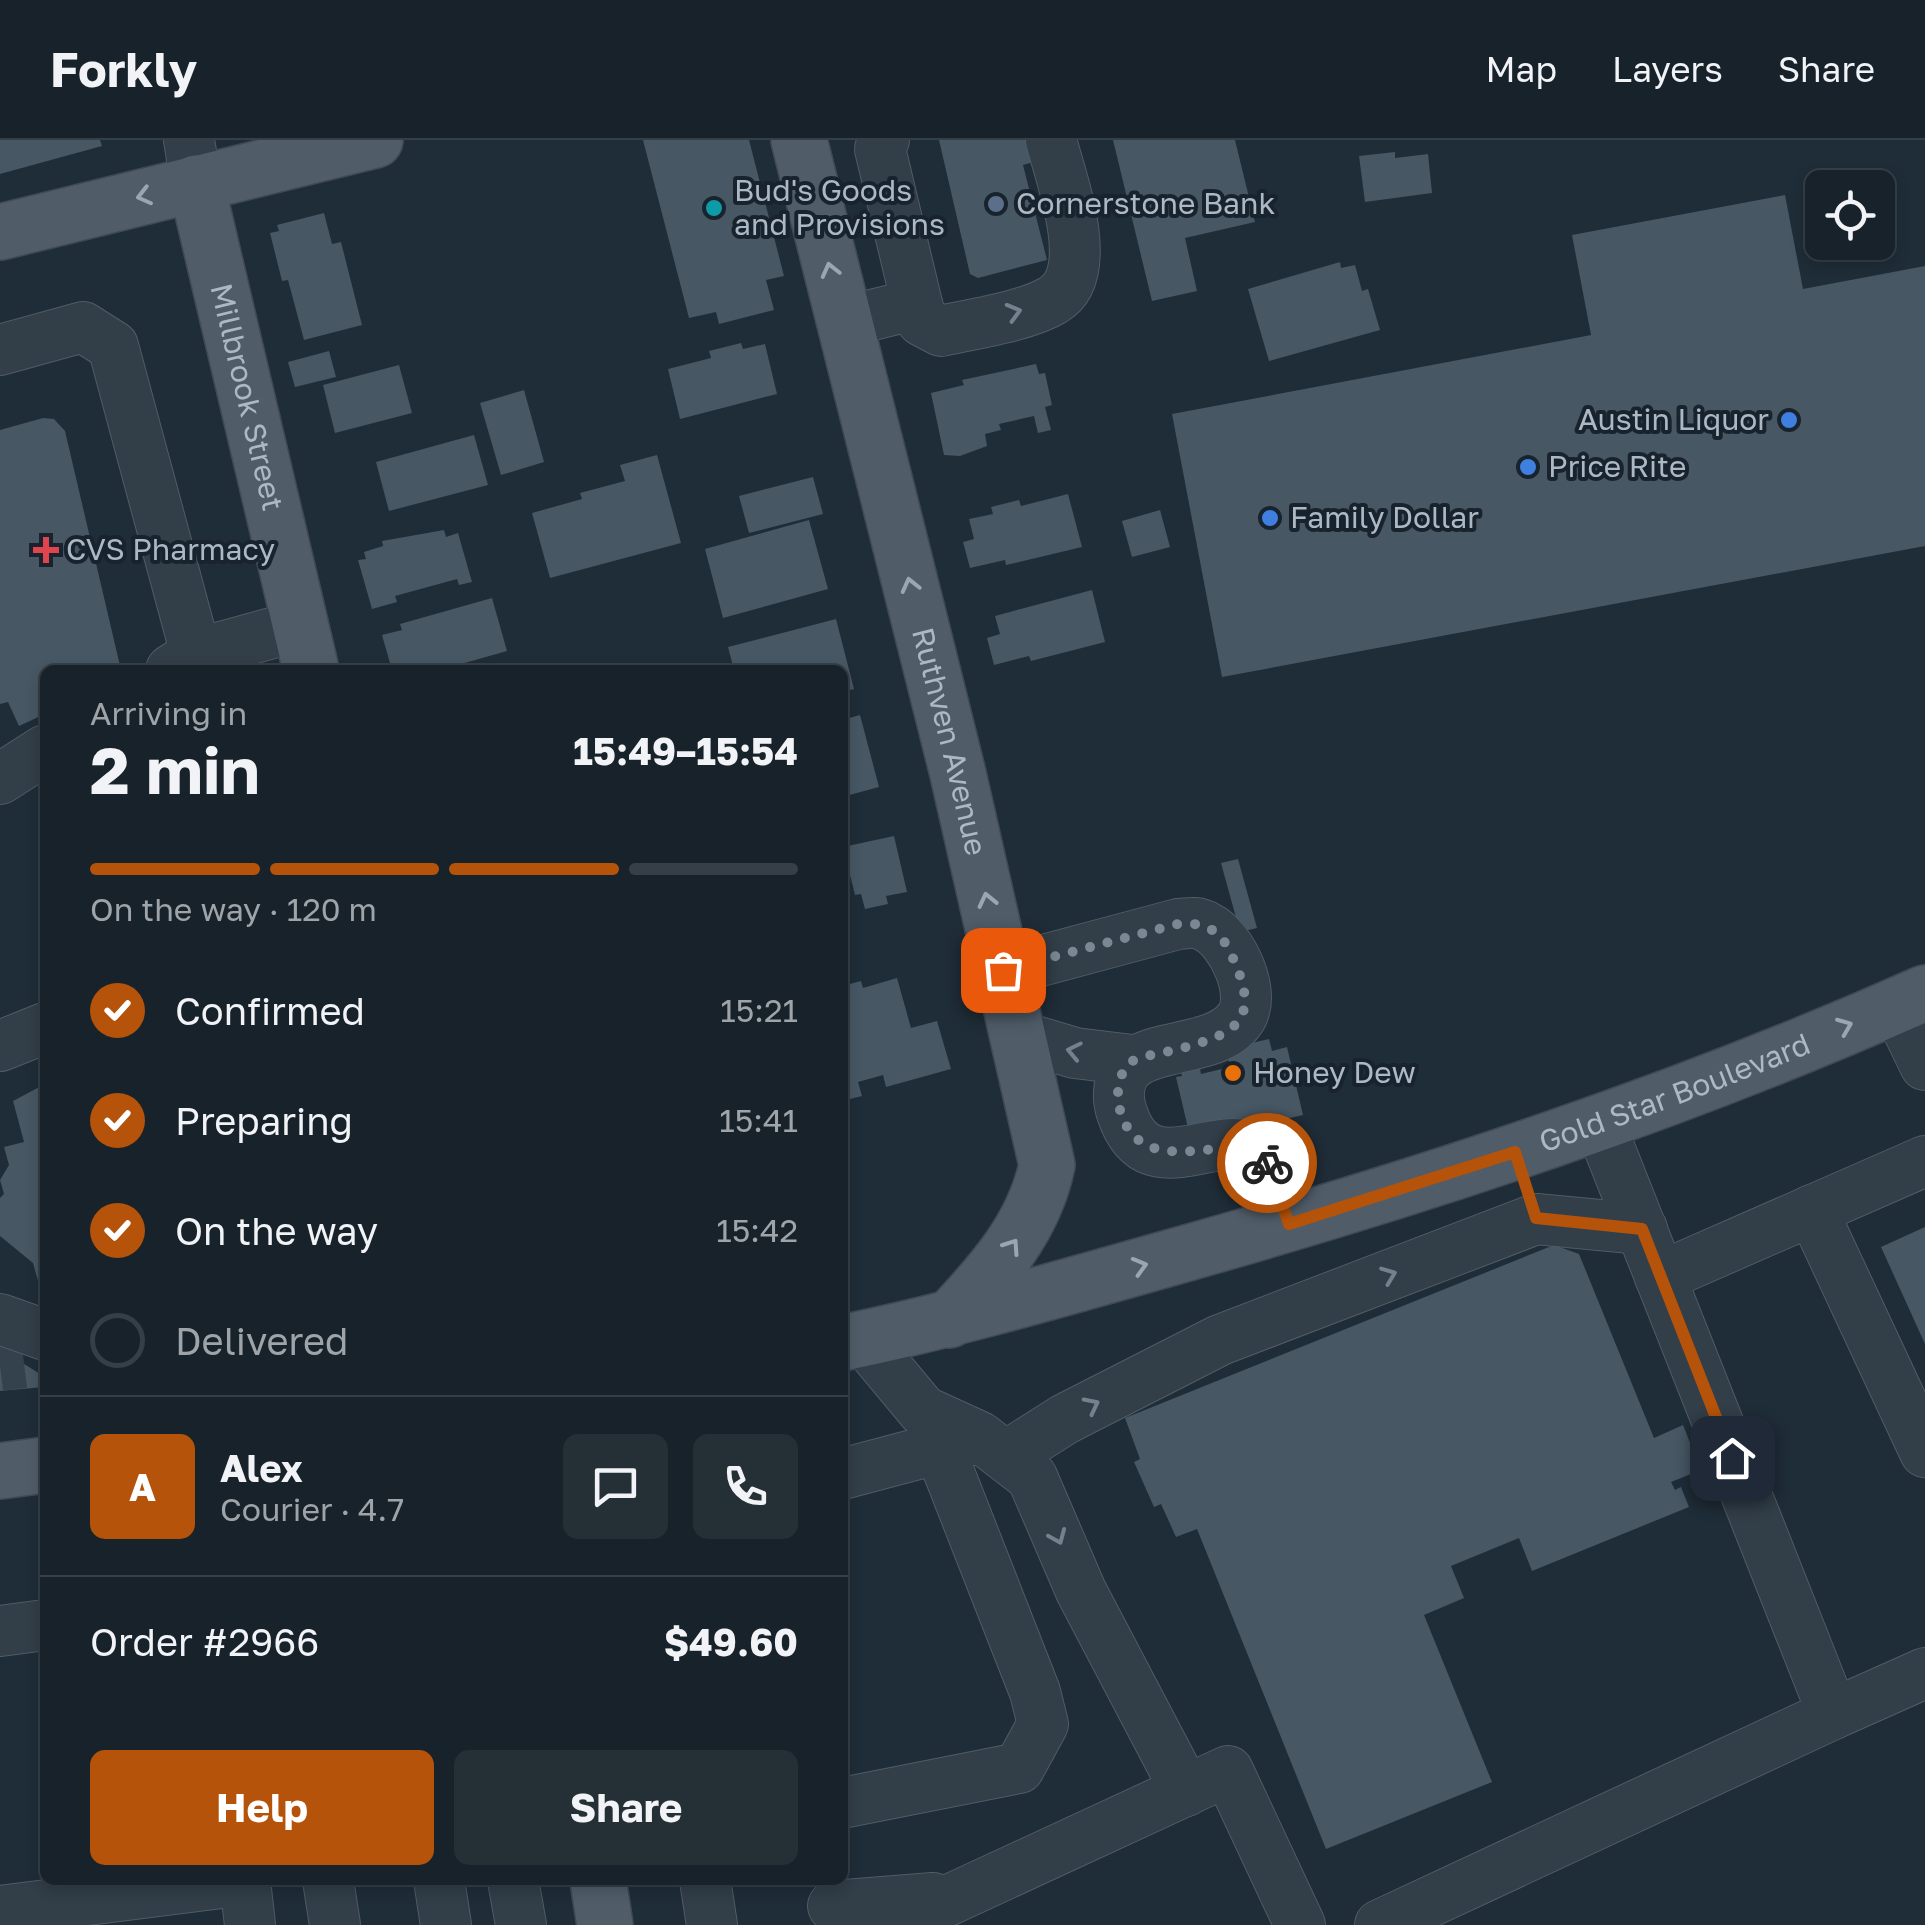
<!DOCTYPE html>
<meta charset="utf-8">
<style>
body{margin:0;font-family:"Golos Text",sans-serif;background:#242f36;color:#f1f3f6;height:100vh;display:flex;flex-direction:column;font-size:38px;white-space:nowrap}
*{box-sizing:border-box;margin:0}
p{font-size:32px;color:#9ea4a8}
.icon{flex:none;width:55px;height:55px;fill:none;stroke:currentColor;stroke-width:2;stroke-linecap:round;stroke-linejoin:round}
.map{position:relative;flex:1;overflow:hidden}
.panel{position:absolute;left:40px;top:525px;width:808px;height:1220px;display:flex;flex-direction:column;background:#17222a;border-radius:15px;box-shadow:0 5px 15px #0003,0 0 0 2px #363f47}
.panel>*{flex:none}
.tools{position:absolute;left:1805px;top:30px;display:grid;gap:20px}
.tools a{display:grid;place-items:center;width:90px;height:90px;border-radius:15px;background:#17222a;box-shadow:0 5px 15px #0003,0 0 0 2px #363f47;font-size:50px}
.pin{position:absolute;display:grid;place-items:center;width:85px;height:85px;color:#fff;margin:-42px;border-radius:20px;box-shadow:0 5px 15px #0006}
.courier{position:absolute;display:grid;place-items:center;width:100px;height:100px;margin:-50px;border:8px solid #b45309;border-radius:50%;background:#fff;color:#222;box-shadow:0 2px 12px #0007}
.head em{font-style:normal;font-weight:700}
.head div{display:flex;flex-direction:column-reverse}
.head{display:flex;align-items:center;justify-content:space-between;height:170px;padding:0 50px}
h1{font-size:65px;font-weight:700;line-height:75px}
.bar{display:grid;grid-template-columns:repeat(4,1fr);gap:15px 10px;align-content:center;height:120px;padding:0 50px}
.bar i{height:12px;border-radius:8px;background:#363f47}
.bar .active{background:#b45309}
.bar p{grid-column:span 4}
.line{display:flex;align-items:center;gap:25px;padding:0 50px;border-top:2px solid #363f47}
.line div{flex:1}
.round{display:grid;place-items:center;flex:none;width:105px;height:105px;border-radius:15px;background:#242f36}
ol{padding:0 50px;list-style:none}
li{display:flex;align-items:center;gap:30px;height:110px}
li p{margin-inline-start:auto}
li .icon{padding:10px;border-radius:50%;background:#b45309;color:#fff;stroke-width:4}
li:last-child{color:#9ea4a8}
li i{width:55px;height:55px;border:5px solid #363f47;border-radius:50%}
.primary-button{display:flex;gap:20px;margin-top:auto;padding:20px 50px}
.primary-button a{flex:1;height:115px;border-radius:15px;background:#b45309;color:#fff;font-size:40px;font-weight:700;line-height:115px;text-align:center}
.primary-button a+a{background:#242f36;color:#f1f3f6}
header{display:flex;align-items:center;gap:60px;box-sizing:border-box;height:140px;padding:0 50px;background:#17222a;border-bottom:2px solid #363f47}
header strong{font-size:48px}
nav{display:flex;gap:55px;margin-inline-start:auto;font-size:35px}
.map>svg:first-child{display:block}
.building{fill:#475764}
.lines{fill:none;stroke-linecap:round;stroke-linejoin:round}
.minor-tunnel{stroke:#34424d;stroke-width:50;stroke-dasharray:50 25;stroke-linecap:butt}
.minor-casing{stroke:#505c66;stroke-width:52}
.major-casing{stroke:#3f4a55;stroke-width:58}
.minor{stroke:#323e48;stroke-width:50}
.major{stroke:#505d69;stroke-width:55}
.oneway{stroke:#9aa7b3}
.oneway2{stroke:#75828d}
.done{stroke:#7b8894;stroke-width:10;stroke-dasharray:0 18}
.route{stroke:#b45309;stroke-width:12}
.service-dot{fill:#5c6f8a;stroke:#18232d;stroke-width:4}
.culture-dot{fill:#0f9aa8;stroke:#18232d;stroke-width:4}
.shop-dot{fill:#3f7fe0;stroke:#18232d;stroke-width:4}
.health-dot{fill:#e0444e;stroke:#18232d;stroke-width:4}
.food-dot{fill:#e8710a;stroke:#18232d;stroke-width:4}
.labels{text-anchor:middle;stroke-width:8;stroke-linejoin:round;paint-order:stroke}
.poi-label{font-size:30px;fill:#acb9c5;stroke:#18232d;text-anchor:start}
.street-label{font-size:30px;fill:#acb9c5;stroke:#18232d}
</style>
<header>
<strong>Forkly</strong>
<nav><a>Map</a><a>Layers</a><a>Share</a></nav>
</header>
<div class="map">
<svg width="1925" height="1785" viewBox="0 0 1925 1785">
<rect width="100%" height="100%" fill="#1f2d38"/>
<g class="building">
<polygon points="0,0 100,0 102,6 0,34"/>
<polygon points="643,0 749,0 784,136 766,140 774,170 719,184 716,172 689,178"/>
<polygon points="939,0 1047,0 1052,17 1023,25 1047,120 978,138 970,134"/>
<polygon points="1113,0 1235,0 1255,82 1185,98 1197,151 1152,161"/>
<polygon points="1395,12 1395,18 1428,14 1432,53 1365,62 1359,16"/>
<polygon points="1785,55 1803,149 1925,126 1925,406 1222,537 1172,274 1591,195 1572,95"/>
<polygon points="324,73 332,104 341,102 362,185 304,200 288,140 282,141 270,93 279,91 277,85"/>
<polygon points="1340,122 1341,128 1355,125 1362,151 1368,149 1380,190 1269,221 1248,149"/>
<polygon points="741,203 743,209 765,204 777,254 680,279 668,229 711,218 709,211"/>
<polygon points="329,211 336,237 295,247 288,222"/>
<polygon points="1036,224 1039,234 1045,233 1052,265 1045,267 1051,290 1038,293 1034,276 999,284 1001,290 985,294 987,306 960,316 944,315 931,253 964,245 962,240"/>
<polygon points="399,225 412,273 335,293 323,245"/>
<polygon points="524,250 544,322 501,335 480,263"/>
<polygon points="43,278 54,279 65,291 121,530 45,530 45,574 19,586 8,562 0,564 0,290"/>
<polygon points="474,295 488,345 389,371 376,322"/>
<polygon points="657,315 681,403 550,438 532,373 582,359 580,353 625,341 620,325"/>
<polygon points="813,337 823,374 749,393 739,356"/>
<polygon points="1068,354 1082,407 1006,425 1005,420 970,428 963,402 974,399 969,379 993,374 991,367 1019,360 1021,366"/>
<polygon points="1160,370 1170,407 1132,417 1122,381"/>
<polygon points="809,380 828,449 723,478 705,409"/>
<polygon points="444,390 446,397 458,393 472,442 459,445 457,439 395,456 397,462 372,469 358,420 366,419 364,412 383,406 382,401"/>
<polygon points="1092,450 1105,502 1031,521 1029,516 994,525 987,498 1000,494 995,476"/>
<polygon points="492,458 507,511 440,530 392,530 382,495 402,490 400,484"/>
<polygon points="836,479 854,549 842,552 842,530 734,530 728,507"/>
<polygon points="860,575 879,647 842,657 842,580"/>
<polygon points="894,696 907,752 886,756 888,764 865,769 861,754 855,755 843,707"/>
<polygon points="1238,719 1257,788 1240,792 1221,723"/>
<polygon points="897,838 911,888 937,881 951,929 886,947 883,935 858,942 862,956 842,961 842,846 861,841 863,848"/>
<polygon points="1269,899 1272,911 1287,907 1303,975 1191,1001 1176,937 1182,936 1179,922 1198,917 1201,934 1230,927 1226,909"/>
<polygon points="45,944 45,1139 38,1141 33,1123 0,1096 0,1058 4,1054 0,1040 9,1025 4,1007 24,1002 13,961"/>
<polygon points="1925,1087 1925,1204 1881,1107"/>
<polygon points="1554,1105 1579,1114 1654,1298 1683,1285 1701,1330 1671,1342 1675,1350 1681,1347 1689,1367 1532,1431 1519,1398 1451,1426 1464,1458 1424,1475 1492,1642 1326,1709 1197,1389 1176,1397 1161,1364 1154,1367 1134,1322 1140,1319 1125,1278"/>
<polygon points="0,1209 45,1237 44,1247 0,1251"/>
</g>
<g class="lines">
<polyline class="minor-tunnel" points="0,1226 24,1223"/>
<g class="minor-casing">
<g id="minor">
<polyline points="189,0 196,43"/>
<path d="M 884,0 L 880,9 L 917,164 L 922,181 L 941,191 C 972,184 1027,176 1053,160 C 1098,134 1061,39 1051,0"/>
<polyline points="843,182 917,164"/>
<polyline points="0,210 83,187 113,206 196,514"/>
<polyline points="171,530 196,514 301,485"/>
<polyline points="0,639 45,610"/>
<path d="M 1003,831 L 1178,784 C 1189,783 1197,781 1207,787 C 1232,799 1258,854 1240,879 C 1211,920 1122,895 1119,952 C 1118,963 1121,971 1125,981 C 1154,1050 1226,980 1261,1014 C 1278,1030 1282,1063 1289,1084"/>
<polyline points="1896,865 1925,925"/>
<polyline points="1018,896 1075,913 1132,920"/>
<polyline points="0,906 45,888"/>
<polyline points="1812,1070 1925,1312"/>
<polyline points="1660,1137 1925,1021"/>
<polyline points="0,1179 45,1195"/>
<polyline points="863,1199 923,1271 980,1297 1032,1337 1081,1451 1186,1651"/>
<polyline points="1008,1315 1065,1279 1220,1200 1536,1079 1642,1089"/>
<polyline points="842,1334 970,1300"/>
<polyline points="0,1491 45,1485"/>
<polyline points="1833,1574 1925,1533"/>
<polyline points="842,1663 1019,1628 1043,1584 1035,1552 939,1307"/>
<polyline points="328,1740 335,1785"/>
<polyline points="439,1740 446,1785"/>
<polyline points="513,1740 521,1785"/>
<polyline points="705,1740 712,1785"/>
<polyline points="833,1766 933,1758"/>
<polyline points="0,1771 245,1740 250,1785"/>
<polyline points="895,1785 1228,1631 1300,1785"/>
<polyline points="1380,1785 1833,1574 1599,982"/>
</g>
</g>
<g class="major-casing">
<g id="major">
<path id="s1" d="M 799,0 L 958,634 L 1047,1025 C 1034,1088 992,1134 949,1180"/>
<path id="s2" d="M 196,43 L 311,530"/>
<polyline points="0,92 375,0"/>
<path id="s3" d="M 842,1203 C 954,1180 1063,1148 1173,1117 C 1429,1045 1683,961 1925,853"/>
<polyline points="0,1331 45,1325"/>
<polyline points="598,1740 605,1785"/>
</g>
</g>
<use href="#minor" class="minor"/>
<use href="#major" class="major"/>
</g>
<defs><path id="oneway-chevron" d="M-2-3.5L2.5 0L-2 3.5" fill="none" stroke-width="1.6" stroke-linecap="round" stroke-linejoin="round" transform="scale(2.5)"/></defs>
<g class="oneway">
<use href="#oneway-chevron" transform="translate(144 56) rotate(166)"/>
<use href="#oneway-chevron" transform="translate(830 130) rotate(-104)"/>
<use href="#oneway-chevron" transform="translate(910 445) rotate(-104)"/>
<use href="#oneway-chevron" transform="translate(987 760) rotate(-103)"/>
<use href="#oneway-chevron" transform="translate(1845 886) rotate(-22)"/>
<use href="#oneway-chevron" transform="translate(1012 1106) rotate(-56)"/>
<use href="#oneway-chevron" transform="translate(1140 1126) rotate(-16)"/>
</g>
<g class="oneway2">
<use href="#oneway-chevron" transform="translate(1014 172) rotate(-16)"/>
<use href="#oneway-chevron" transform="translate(1074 911) rotate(-168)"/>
<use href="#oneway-chevron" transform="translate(1389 1135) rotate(-21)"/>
<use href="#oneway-chevron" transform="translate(1092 1265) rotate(-27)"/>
<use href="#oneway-chevron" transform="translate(1058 1397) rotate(67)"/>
</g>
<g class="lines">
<path class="done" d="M 1003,830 L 1178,784 C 1200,782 1217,787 1228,808 C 1266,883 1237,895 1166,912 C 1154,915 1138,916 1130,923 C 1119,932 1116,953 1119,966 C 1134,1031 1198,1008 1247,1006 L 1267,1023"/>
<polyline class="route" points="1267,1023 1289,1084 1515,1012 1536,1078 1642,1089 1732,1318"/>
</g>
<circle class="service-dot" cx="996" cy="64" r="10"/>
<circle class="culture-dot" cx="714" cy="68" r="10"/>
<g class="shop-dot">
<circle cx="1789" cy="280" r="10"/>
<circle cx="1528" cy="327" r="10"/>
<circle cx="1270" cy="378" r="10"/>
</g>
<path class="health-dot" d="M41 395h10v10h10v10h-10v10h-10v-10h-10v-10h10z"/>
<circle class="food-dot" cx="1233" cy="933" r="10"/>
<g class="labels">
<g class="poi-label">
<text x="734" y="61">Bud's Goods<tspan x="734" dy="34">and Provisions</tspan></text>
<text x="1016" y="74">Cornerstone Bank</text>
<text x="1769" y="290" text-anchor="end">Austin Liquor</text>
<text x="1548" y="337">Price Rite</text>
<text x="1290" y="388">Family Dollar</text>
<text x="66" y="420">CVS Pharmacy</text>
<text x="1253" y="943">Honey Dew</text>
</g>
<g class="street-label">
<text dy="10" stroke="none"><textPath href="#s2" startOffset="220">Millbrook Street</textPath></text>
<text dy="10" stroke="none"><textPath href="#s1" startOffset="620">Ruthven Avenue</textPath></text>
<text dy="10" stroke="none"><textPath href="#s3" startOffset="870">Gold Star Boulevard</textPath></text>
</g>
</g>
</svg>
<div class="tools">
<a><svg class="icon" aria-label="locate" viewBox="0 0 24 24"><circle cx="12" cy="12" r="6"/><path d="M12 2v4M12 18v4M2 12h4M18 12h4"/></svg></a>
</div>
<div class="pin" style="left:1003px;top:830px;background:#ea580c"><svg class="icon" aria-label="bag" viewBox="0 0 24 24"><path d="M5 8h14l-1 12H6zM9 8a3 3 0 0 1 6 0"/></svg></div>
<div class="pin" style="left:1732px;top:1318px;background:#1f2937"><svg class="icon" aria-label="home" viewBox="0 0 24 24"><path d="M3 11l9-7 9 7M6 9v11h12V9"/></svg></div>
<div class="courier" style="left:1267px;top:1023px"><svg class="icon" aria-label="bike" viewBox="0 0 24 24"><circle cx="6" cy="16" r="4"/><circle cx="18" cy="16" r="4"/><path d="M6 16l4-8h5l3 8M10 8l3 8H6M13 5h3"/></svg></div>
<section class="panel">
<div class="head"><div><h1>2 min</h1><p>Arriving in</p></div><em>15:49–15:54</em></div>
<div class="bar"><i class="active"></i><i class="active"></i><i class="active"></i><i></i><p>On the way · 120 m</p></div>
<ol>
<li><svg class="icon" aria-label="check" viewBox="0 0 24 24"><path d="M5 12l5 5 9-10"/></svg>Confirmed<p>15:21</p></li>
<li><svg class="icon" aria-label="check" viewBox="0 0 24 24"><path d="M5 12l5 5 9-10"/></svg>Preparing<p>15:41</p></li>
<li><svg class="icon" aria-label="check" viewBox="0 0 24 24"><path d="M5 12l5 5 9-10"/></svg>On the way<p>15:42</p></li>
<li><i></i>Delivered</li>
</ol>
<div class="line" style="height:180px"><b class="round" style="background:#b45309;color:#fff">A</b><div><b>Alex</b><p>Courier · 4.7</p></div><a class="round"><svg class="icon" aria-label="chat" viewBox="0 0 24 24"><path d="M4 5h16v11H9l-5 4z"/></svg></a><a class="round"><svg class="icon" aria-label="phone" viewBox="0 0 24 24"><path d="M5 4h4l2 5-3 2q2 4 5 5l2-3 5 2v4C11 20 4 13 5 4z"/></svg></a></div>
<div class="line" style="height:130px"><div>Order #2966</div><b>$49.60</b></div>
<div class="primary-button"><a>Help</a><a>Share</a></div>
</section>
</div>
